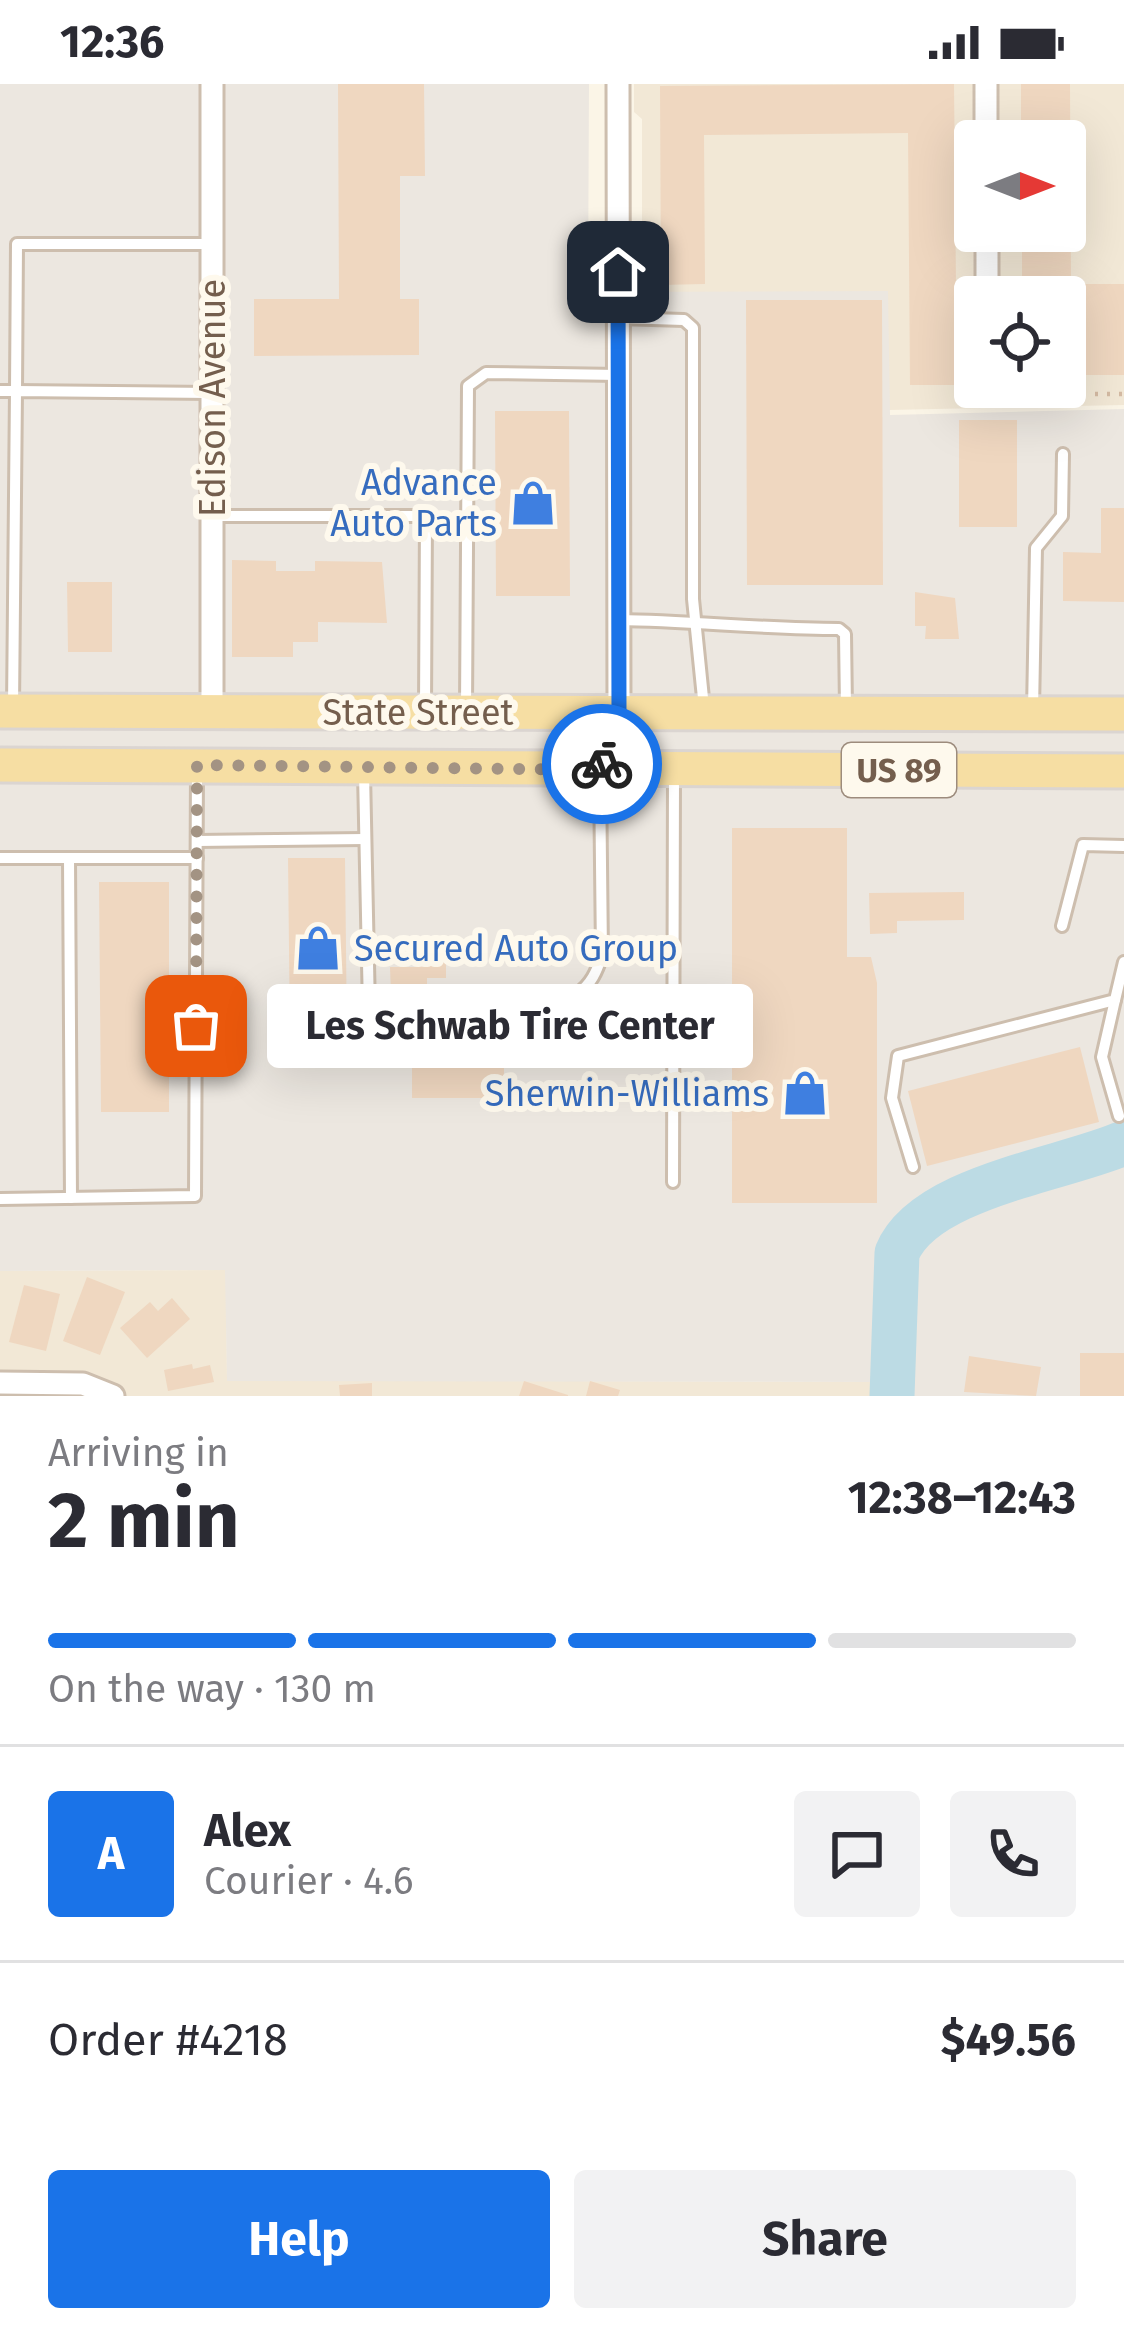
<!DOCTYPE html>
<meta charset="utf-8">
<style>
body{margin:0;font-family:"Fira Sans",sans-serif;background:#f2f2f3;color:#2b2b33;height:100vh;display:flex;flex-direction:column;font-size:45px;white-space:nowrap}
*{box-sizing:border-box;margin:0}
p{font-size:39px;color:#7c7c81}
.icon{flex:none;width:66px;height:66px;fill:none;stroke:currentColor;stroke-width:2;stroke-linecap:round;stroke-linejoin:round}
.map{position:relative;height:1312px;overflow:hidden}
.sheet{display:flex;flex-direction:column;background:#fff;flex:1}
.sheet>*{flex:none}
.needle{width:78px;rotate:90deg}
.fabs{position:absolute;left:954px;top:36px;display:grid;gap:24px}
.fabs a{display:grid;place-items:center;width:132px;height:132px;border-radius:12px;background:#fff;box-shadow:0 12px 48px #0002;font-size:60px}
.pin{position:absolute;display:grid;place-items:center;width:102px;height:102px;color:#fff;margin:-51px;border-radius:24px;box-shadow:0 6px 18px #0006}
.courier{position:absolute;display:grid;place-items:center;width:120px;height:120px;margin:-60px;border:9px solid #1a73e8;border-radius:50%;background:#fff;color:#222;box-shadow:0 3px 15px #0007}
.bubble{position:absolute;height:84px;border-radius:12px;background:#fff;box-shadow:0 12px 48px #0002;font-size:39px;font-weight:700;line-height:84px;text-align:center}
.headline em{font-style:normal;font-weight:700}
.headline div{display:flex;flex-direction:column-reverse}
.headline{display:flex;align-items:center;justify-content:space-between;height:204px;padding:0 48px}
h1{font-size:78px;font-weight:700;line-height:90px}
.bar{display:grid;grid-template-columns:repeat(4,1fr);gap:18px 12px;align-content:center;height:144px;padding:0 48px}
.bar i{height:15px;border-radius:9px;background:#e1e1e2}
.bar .current{background:#1a73e8}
.bar p{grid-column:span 4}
.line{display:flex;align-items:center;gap:30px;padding:0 48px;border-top:3px solid #e1e1e2}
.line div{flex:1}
.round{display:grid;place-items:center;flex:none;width:126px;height:126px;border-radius:12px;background:#f2f2f3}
.primary-button{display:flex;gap:24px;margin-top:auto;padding:24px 48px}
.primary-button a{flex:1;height:138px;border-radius:12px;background:#1a73e8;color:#fff;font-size:48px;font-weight:700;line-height:138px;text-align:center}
.primary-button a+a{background:#f2f2f3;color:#2b2b33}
.status{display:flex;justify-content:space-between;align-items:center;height:84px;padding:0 60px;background:#fff;direction:ltr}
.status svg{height:33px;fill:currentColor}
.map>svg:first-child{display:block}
.residential{fill:#f2e8d6;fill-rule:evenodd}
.industrial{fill:#ece7e0}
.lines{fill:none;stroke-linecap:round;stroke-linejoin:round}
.river{stroke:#bcdbe4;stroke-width:45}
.building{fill:#efd7c0}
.service-casing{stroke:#cdbeae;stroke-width:16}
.minor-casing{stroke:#cdbeae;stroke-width:27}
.primary-casing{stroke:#dbd5d1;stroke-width:39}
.path{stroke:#d4baa3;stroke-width:4.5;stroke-dasharray:3 9;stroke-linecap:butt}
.service{stroke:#fff;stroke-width:10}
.minor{stroke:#fff;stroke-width:21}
.primary{stroke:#f6dea3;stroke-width:33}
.done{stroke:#a39383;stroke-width:12;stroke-dasharray:0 21.6}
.route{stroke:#1a73e8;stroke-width:15}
.labels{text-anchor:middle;stroke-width:12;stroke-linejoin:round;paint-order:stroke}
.shield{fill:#fef9ed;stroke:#9d8c7d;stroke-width:3}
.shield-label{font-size:33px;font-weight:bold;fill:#745e4d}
.street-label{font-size:36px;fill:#745e4d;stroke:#fef9ed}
.shop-label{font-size:36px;fill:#366cbe;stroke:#fef9ed;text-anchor:end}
</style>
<div class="status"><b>12:36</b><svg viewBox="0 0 49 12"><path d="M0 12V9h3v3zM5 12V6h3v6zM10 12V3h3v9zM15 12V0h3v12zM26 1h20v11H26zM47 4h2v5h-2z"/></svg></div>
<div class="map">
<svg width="1124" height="1312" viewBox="0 0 1124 1312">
<rect width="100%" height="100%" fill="#fbf5e7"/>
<g class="residential">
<path d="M 634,0 L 1124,0 L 1124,321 L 889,326 L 887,209 L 635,208 L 634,173 L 642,162 L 642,35 L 634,28 ZM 975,57 L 1065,57 L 1065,147 L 975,147 ZM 975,213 L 1065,213 L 1065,303 L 975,303 Z"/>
<polygon points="226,1186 227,1296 882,1298 882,1312 0,1312 0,1187"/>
</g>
<polygon class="industrial" points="0,0 589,0 588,208 888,207 890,331 1124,325 1124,1312 883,1312 881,1298 227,1297 225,1186 0,1187"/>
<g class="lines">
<path class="river" d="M 892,1312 L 897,1169 C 924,1103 1062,1086 1124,1059"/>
</g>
<g class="building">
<polygon points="338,0 424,0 425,92 400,92 400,215 419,215 419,271 254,272 254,215 339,215"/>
<polygon points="954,0 957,301 910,301 908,49 704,51 705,200 661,201 660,2"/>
<polygon points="1021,0 1070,0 1071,200 1124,200 1124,291 1065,291 1065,213 1022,213 1022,147 1065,147 1065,57 1021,57"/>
<polygon points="746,216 882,216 883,501 747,501"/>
<polygon points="495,327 569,327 570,512 496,512"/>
<rect x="959" y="336" width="58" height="107"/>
<polygon points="1101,424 1124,424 1124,518 1063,517 1063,468 1101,469"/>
<polygon points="232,476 276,477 276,487 315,487 315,477 382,478 387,539 318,538 318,558 293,558 293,573 232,573"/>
<polygon points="67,498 112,498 112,568 68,568"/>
<polygon points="915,508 955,514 959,555 925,555 926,542 915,542"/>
<polygon points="732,744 847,744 847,873 871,873 877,899 877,1119 732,1119"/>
<polygon points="288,774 345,774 347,953 290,954"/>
<polygon points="99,798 169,798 169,1028 101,1028"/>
<polygon points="964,808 964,836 897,837 897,849 870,850 869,809"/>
<polygon points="418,874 446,874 446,894 427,894 427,910 391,911 390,883 419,883"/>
<polygon points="504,945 504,1014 412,1014 412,946"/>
<polygon points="1080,963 1099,1038 927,1082 908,1007"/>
<polygon points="87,1193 125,1208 100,1271 63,1257"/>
<polygon points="24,1201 60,1210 46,1267 9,1258"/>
<polygon points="172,1214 190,1235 147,1274 120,1244 150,1218 158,1227"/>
<rect x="1080" y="1269" width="44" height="43"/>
<polygon points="969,1272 1041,1283 1036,1312 964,1308"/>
<polygon points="192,1280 193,1285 210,1281 214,1298 168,1307 164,1286"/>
<polygon points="524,1297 568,1311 568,1312 519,1312"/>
<polygon points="590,1297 620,1306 618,1312 586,1312"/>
<polygon points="372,1299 372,1312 340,1312 339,1301"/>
</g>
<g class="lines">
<g class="service-casing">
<g id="service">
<polyline points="619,234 684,236 693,244 693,515 704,624"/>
<polyline points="0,307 16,307 17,160 212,160"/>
<polyline points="212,432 426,432 425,624"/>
<path d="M 619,536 C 693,537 765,545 839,545 L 845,550 L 846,624"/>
<polyline points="13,623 16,307 212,309"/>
<polyline points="466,625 468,302 486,289 619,291"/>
<polyline points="1033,626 1036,464 1062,432 1063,370"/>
<path d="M 364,689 L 369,926 C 420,925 535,937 577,910 C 591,901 597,887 602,871 L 600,689"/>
<polyline points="197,757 365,755"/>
<polyline points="0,774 197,774"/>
<polyline points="69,774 71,1114"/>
<polyline points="1062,842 1083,761 1124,762"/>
<polyline points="1115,916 1102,973 1119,1032"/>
<polyline points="913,1083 892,1014 898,972 1115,916 1124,878"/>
<polyline points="673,1098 674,689"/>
<polyline points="0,1115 195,1112 197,685"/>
</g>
</g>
<g class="minor-casing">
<g id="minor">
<polyline points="212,0 212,629"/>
<polyline points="986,0 986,57"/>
<polyline points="987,147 987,213"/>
<polyline points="987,303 987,305"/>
<polyline points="600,685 619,627 618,0"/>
<polyline points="0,1299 83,1300 113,1312"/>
</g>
</g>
<g class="primary-casing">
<g id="primary">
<polyline points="0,627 1124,630"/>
<polyline points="0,681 1124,687"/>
</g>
</g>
<polyline class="path" points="1011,310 1124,310"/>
<use href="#service" class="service"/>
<use href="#minor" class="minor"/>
<use href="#primary" class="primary"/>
</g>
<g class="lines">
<polyline class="done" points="196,942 197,681 600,686 602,680"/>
<polyline class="route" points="602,680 619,627 618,188"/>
</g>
<defs>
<g id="shop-bare" transform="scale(3.6)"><path d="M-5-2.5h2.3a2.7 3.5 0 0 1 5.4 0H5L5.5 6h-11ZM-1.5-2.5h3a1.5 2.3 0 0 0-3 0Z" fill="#3f7fe0" stroke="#fef9ed" stroke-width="2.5" paint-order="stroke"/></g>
</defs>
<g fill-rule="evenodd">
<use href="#shop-bare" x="533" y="419"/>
<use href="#shop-bare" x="318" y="864"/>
<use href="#shop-bare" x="805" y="1009"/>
</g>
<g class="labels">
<rect class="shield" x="842" y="659" width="114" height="54" rx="9"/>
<g class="shield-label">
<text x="899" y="698">US 89</text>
</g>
<g class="street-label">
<text transform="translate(212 314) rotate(-90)" y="13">Edison Avenue</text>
<text x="418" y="641">State Street</text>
</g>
<g class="shop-label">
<text x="497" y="411">Advance<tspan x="497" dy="41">Auto Parts</tspan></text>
<text x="354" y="877" text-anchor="start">Secured Auto Group</text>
<text x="769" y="1022">Sherwin-Williams</text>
</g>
</g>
</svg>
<div class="fabs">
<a><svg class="needle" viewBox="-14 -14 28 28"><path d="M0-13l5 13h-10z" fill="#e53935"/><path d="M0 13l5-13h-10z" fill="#7c7c81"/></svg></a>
<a><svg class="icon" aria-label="locate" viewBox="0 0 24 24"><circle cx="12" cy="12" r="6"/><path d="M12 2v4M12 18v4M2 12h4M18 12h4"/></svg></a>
</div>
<div class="pin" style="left:196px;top:942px;background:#ea580c"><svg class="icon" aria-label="bag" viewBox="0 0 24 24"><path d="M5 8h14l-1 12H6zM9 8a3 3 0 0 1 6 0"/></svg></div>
<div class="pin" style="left:618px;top:188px;background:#1f2937"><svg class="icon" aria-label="home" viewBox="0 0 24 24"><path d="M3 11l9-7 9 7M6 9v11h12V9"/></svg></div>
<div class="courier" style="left:602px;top:680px"><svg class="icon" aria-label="bike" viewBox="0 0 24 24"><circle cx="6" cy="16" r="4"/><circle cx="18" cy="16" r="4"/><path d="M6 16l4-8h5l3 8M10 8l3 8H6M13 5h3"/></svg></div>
<div class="bubble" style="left:267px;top:900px;width:486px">Les Schwab Tire Center</div>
</div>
<section class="sheet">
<div class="headline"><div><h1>2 min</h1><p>Arriving in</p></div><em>12:38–12:43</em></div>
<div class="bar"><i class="current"></i><i class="current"></i><i class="current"></i><i></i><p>On the way · 130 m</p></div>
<div class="line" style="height:216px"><b class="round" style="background:#1a73e8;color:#fff">A</b><div><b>Alex</b><p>Courier · 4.6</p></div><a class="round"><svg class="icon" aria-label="chat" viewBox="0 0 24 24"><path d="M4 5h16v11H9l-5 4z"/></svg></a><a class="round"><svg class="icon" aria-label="phone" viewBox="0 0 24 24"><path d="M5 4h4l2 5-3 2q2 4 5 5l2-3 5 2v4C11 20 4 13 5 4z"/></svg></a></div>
<div class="line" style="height:156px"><div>Order #4218</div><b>$49.56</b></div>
<div class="primary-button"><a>Help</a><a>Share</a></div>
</section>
